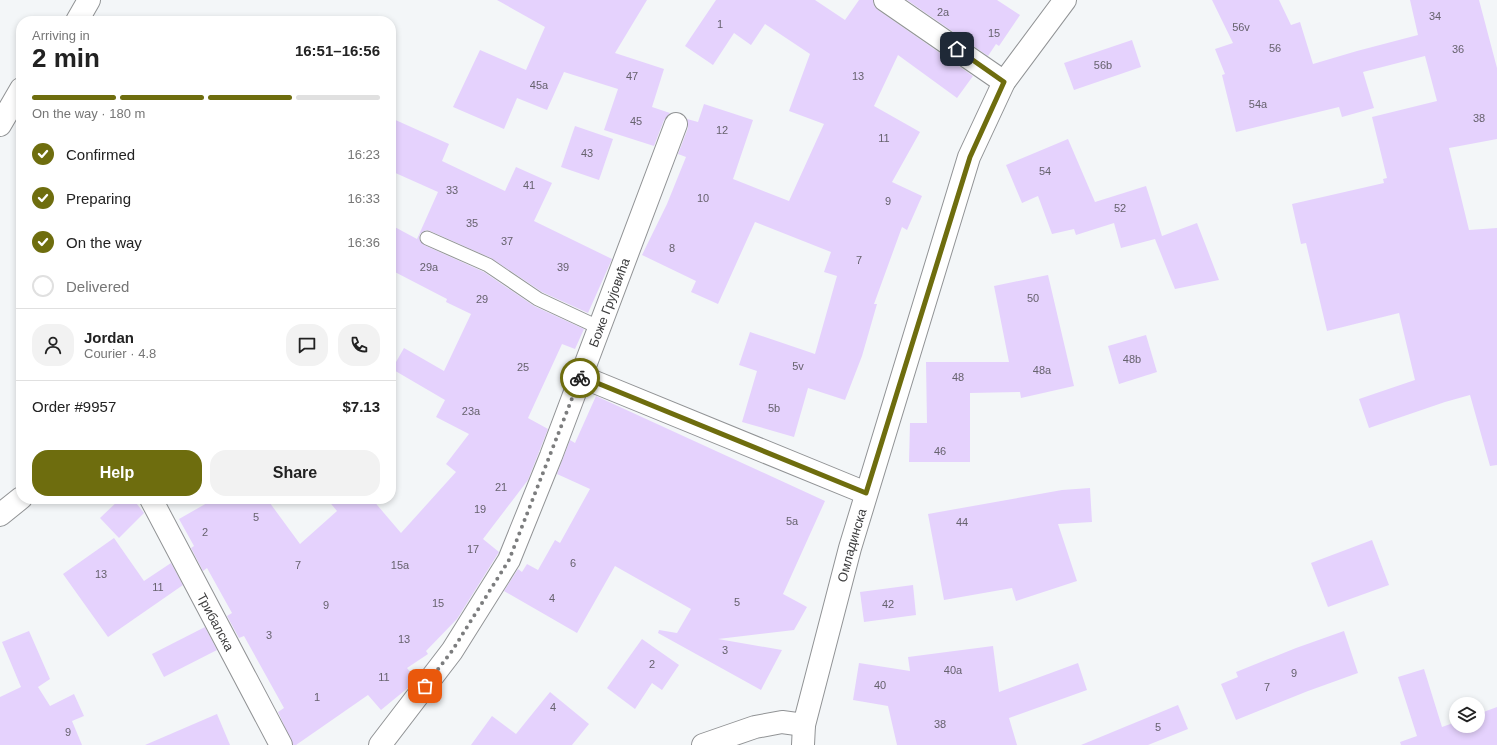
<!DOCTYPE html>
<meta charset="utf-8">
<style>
body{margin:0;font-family:Helvetica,sans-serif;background:#f2f2f2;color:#222;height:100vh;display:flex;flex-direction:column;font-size:15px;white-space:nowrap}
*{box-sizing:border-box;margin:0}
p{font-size:13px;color:#767676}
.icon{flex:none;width:22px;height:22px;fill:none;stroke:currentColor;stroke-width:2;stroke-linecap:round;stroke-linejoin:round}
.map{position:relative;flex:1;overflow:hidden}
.side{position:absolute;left:16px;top:16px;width:380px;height:488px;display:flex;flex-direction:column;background:#fff;border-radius:16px;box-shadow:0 2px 6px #0003}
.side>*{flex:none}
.fabs{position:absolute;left:1449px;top:697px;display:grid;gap:8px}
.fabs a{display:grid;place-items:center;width:36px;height:36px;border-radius:50%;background:#fff;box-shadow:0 2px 6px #0003;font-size:20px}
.pin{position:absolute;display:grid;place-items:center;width:34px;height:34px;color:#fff;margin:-17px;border-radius:8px;box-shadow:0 2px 6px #0006}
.courier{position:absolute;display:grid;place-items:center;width:40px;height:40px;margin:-20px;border:3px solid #6e6d0e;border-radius:50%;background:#fff;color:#222;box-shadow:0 1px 5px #0007}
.headline em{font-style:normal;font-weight:600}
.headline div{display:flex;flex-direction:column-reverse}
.headline{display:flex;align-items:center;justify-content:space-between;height:68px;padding:0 16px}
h1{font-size:26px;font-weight:600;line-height:30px}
.bar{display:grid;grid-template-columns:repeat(4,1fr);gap:6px 4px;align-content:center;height:48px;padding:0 16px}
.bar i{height:5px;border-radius:3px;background:#e0e0e0}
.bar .active{background:#6e6d0e}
.bar p{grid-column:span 4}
.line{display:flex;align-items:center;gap:10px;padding:0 16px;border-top:1px solid #e0e0e0}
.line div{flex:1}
.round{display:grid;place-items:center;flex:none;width:42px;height:42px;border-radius:16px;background:#f2f2f2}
ol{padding:0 16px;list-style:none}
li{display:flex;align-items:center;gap:12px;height:44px}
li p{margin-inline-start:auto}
li .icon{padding:4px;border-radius:50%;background:#6e6d0e;color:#fff;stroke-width:4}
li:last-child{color:#767676}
li i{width:22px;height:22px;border:2px solid #e0e0e0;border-radius:50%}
.action{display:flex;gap:8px;margin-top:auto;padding:8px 16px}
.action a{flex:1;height:46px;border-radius:16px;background:#6e6d0e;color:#fff;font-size:16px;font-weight:600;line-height:46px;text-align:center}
.action a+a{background:#f2f2f2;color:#222}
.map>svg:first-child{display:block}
.building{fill:#e5d2fd}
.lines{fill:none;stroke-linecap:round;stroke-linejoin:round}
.service-casing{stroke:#919395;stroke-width:15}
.minor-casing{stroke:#919395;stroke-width:24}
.service{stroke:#fff;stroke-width:13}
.minor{stroke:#fff;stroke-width:22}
.done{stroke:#7c7d7e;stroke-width:4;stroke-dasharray:0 7.2}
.route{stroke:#6e6d0e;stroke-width:5}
.labels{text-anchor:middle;stroke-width:3.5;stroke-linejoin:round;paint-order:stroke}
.number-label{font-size:11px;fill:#66626d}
.street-label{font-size:13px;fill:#3c3c3d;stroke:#fff}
</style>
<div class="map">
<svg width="1497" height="745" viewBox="0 0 1497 745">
<rect width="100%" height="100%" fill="#f3f6f8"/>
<g class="building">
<polygon points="497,0 647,0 615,53 664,69 652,107 670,113 664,120 654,146 604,130 618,89 564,72 547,110 517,98 504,129 453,107 480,50 526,70 545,27"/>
<polygon points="716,0 815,0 845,20 859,0 873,0 874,6 878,10 973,76 957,98 898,55 874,106 920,132 892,182 922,196 907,230 902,227 874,304 877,304 862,356 845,400 808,388 794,437 742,422 757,371 739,365 750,332 815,354 837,276 824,272 831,252 755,222 718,304 691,292 696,281 642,255 667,204 686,157 678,154 688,128 687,119 698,122 704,104 753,120 733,179 789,201 824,124 789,111 810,54 765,24 751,45 734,33 713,65 685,46"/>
<polygon points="907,0 997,0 1020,15 999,46 996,44 988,56"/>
<polygon points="1212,0 1279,0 1291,25 1300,22 1313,64 1357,51 1360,61 1357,51 1418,35 1410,0 1479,0 1497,68 1497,139 1449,148 1469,230 1497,228 1497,465 1490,466 1470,395 1445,402 1369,428 1359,399 1415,380 1399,313 1327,331 1306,243 1301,244 1292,204 1384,183 1383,179 1387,178 1372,117 1437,101 1425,56 1363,72 1374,108 1342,117 1339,107 1236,132 1222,75 1225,74 1215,49 1233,43"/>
<polygon points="1132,40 1141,67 1074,90 1064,63"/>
<polygon points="391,118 449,144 442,161 505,191 516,167 552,183 534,221 612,259 588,313 542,292 491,258 430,231 426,230 420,234 419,239 424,245 484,272 534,306 584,329 575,349 562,344 528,418 548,429 528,480 483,539 499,552 457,619 426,651 428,654 407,668 415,678 409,687 381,710 368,695 296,745 293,745 278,712 284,708 244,636 239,638 227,616 232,613 207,568 203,571 191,548 194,546 179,519 214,499 267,499 300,544 337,511 327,499 372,499 401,533 456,472 446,464 469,434 436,417 445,400 392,369 404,348 444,371 471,314 446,302 447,299 391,270 391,225 417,239 438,192 391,171"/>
<polygon points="575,126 613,139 599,180 561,167"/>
<polygon points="1068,139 1095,202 1146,186 1162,236 1197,223 1219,280 1175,289 1155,239 1121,248 1114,223 1076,235 1074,229 1052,234 1038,196 1022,203 1006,165"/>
<polygon points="1048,275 1074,386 1021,398 1020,392 970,393 970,462 909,462 910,423 927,423 926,362 1009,362 994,286"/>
<polygon points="1146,335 1157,372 1119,384 1108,346"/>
<polygon points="596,396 825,501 783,594 807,607 794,630 718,639 782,650 761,690 658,633 659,630 677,633 691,609 615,566 577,633 504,591 518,569 522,572 527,564 538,570 555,540 560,543 590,489 557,474 570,440 575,443"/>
<polygon points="1090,488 1092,522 1058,524 1077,581 1016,601 1012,588 944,600 928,514 1062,490"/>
<polygon points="120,499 133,499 144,513 119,538 100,518"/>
<polygon points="114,538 144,581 171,563 183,585 108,637 63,574"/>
<polygon points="1372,540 1389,585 1328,607 1311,563"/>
<polygon points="913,585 916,615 864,622 860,592"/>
<polygon points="205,627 217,650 164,677 152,654"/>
<polygon points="29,631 50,679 38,687 50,706 74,694 84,716 72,721 82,745 0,745 0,697 21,687 2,642"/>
<polygon points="1344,631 1358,673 1308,691 1236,720 1221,684 1238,677 1236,672 1296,648"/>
<polygon points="642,639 679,665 662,690 652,683 635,709 607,688"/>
<polygon points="993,646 999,692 1078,663 1087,690 1009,718 1017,745 897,745 888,706 853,700 859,663 910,671 908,657"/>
<polygon points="1424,669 1442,727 1456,722 1456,726 1478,726 1478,714 1497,707 1497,745 1401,745 1400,742 1417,736 1398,677"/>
<polygon points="550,692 589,724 572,745 471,745 492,716 516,734"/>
<polygon points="1178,705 1188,729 1148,745 1081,745"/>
<polygon points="217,714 230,745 145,745"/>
</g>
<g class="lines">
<g class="service-casing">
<polyline id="service" points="427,238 488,265 538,299 598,327"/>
</g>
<g class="minor-casing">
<g id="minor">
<polyline points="885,0 1004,82"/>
<polyline points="77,21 89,0"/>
<polyline points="0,125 21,89"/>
<polyline points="580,376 866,493"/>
<path id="s1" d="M 151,499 L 281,745"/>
<polyline points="0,515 21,498"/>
<path id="s2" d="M 380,745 L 452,651 L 509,560 L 551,456 L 676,124"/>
<polyline points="703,745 755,727 782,722 804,725"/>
<path id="s3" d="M 803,745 L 804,725 L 850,548 L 969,157 L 1004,82 L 1065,0"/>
</g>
</g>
<use href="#service" class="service"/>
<use href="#minor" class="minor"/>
</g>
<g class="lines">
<polyline class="done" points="425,686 452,651 509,560 580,378"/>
<polyline class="route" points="580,378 580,376 866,493 970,157 1004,82 957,49"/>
</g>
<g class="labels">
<g class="number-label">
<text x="943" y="16">2a</text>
<text x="1435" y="20">34</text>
<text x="720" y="28">1</text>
<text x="1241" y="31">56v</text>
<text x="994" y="37">15</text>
<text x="1275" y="52">56</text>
<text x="1458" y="53">36</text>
<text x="1103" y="69">56b</text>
<text x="632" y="80">47</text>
<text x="858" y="80">13</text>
<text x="539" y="89">45a</text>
<text x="1258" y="108">54a</text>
<text x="1479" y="122">38</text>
<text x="636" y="125">45</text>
<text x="722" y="134">12</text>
<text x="884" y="142">11</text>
<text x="587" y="157">43</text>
<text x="1045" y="175">54</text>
<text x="529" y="189">41</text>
<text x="452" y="194">33</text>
<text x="703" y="202">10</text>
<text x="888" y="205">9</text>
<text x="1120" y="212">52</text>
<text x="472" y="227">35</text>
<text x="507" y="245">37</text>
<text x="672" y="252">8</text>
<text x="859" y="264">7</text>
<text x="429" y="271">29a</text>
<text x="563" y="271">39</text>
<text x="1033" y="302">50</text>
<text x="482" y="303">29</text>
<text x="1132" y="363">48b</text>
<text x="798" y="370">5v</text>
<text x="523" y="371">25</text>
<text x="1042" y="374">48a</text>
<text x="958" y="381">48</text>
<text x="774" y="412">5b</text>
<text x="471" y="415">23a</text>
<text x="940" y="455">46</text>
<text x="501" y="491">21</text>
<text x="480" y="513">19</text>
<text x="256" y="521">5</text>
<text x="792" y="525">5a</text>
<text x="962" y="526">44</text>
<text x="205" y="536">2</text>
<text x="473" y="553">17</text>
<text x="573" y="567">6</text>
<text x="298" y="569">7</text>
<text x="400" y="569">15a</text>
<text x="101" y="578">13</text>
<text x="158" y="591">11</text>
<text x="552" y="602">4</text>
<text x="737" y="606">5</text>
<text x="438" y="607">15</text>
<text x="888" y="608">42</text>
<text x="326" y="609">9</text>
<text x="269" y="639">3</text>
<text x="404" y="643">13</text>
<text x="725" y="654">3</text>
<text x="652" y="668">2</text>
<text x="953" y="674">40a</text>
<text x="1294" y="677">9</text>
<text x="384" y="681">11</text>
<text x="880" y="689">40</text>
<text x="1267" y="691">7</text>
<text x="317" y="701">1</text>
<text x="553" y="711">4</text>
<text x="940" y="728">38</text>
<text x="1158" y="731">5</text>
<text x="68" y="736">9</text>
</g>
<g class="street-label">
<text dy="5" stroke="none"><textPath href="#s2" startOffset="502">Боже Грујовића</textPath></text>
<text dy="5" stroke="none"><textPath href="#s3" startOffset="206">Омладинска</textPath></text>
<text dy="5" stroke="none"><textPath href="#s1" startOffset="139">Трибалска</textPath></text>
</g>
</g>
</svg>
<div class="fabs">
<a><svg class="icon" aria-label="layers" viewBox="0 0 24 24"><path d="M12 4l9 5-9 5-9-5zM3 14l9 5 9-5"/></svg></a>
</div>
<div class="pin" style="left:425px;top:686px;background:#ea580c"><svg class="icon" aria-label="bag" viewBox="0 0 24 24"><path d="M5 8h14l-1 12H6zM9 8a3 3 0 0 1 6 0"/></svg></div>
<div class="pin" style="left:957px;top:49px;background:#1f2937"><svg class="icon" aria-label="home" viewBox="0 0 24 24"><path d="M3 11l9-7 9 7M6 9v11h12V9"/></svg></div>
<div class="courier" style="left:580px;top:378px"><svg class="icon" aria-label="bike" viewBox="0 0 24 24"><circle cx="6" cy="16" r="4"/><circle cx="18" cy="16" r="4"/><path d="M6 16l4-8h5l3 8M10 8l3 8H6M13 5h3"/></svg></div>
<section class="side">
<div class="headline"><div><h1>2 min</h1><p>Arriving in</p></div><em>16:51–16:56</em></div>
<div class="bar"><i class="active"></i><i class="active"></i><i class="active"></i><i></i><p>On the way · 180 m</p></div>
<ol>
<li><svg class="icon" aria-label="check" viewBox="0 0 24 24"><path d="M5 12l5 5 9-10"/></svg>Confirmed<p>16:23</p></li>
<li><svg class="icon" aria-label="check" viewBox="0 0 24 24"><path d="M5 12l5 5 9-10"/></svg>Preparing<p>16:33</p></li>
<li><svg class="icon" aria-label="check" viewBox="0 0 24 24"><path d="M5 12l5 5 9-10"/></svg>On the way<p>16:36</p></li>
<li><i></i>Delivered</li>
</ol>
<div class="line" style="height:72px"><a class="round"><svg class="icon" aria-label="person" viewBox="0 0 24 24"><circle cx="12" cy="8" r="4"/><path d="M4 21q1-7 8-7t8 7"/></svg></a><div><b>Jordan</b><p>Courier · 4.8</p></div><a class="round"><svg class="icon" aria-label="chat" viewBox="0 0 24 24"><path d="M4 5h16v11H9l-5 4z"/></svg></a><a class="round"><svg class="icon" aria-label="phone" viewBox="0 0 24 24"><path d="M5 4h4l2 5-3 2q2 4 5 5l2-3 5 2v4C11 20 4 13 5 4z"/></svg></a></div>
<div class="line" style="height:52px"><div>Order #9957</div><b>$7.13</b></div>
<div class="action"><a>Help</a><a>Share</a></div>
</section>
</div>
